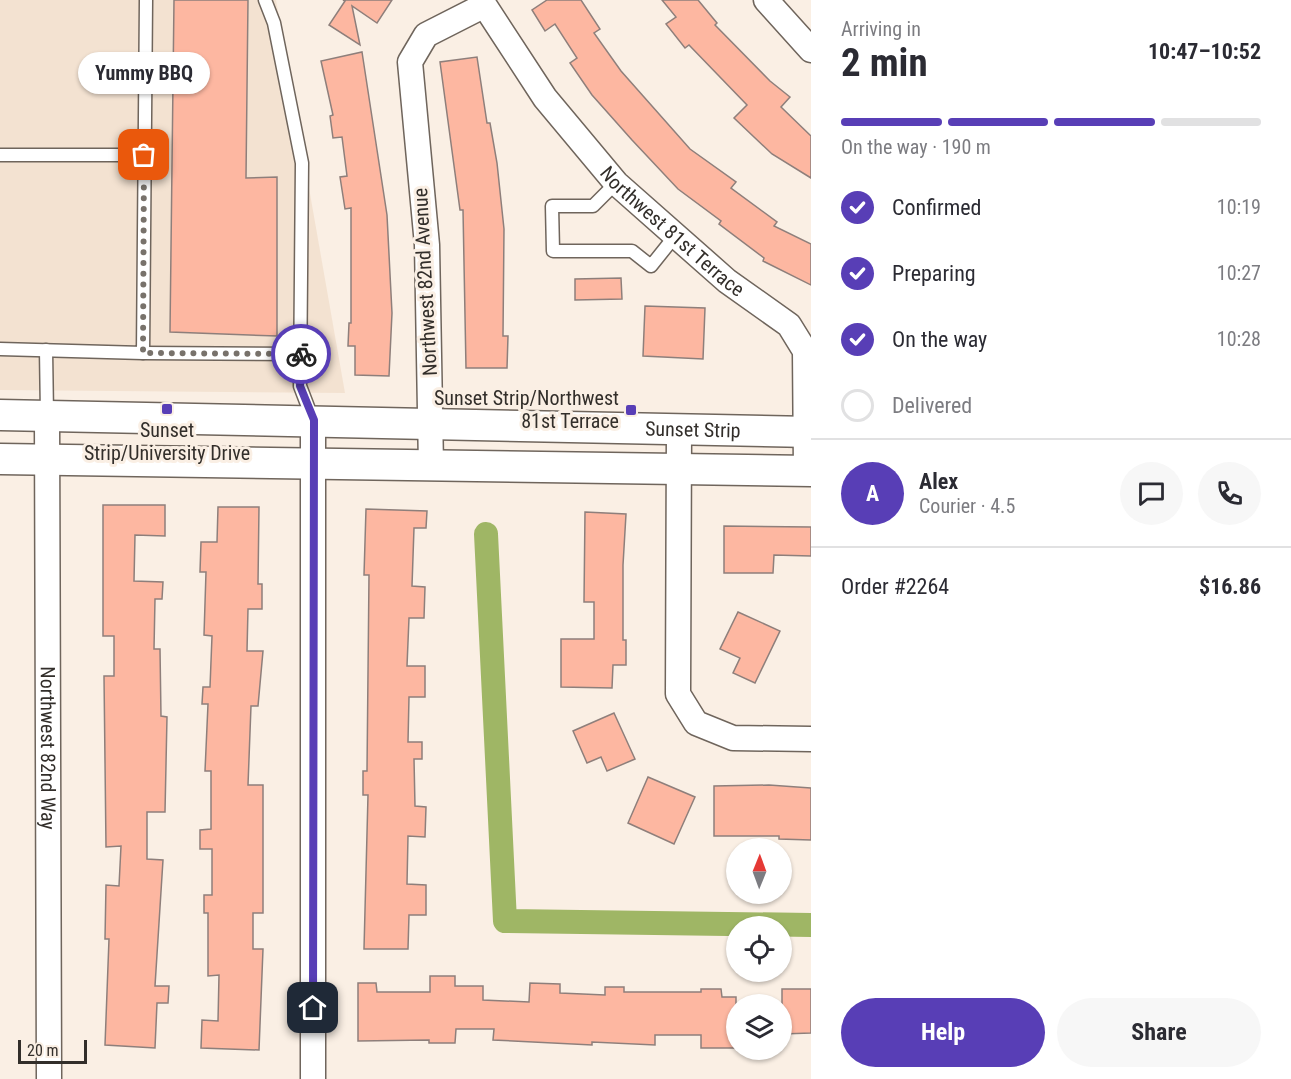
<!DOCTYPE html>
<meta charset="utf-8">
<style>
body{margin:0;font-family:"Roboto Condensed",sans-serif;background:#f7f7f7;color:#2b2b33;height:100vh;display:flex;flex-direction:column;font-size:22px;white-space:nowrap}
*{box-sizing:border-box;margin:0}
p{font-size:20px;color:#7c7c81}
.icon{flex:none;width:33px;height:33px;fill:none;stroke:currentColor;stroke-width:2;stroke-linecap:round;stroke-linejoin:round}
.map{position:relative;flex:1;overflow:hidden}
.side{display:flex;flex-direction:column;background:#fff;width:480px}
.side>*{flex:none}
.needle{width:39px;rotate:1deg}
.buttons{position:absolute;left:726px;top:838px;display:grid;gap:12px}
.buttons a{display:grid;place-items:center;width:66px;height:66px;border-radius:50%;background:#fff;box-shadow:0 2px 4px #0004;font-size:30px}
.scale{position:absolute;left:18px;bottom:15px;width:69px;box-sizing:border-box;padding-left:6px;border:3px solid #322e2a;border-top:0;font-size:16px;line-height:21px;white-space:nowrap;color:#322e2a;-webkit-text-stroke:4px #faefe4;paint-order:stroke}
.pin{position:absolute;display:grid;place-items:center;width:51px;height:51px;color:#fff;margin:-26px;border-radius:12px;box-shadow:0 3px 9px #0006}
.courier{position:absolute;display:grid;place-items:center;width:60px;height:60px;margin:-30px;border:4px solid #583eb6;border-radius:50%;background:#fff;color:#222;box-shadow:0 2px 8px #0007}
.bubble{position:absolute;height:42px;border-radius:21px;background:#fff;box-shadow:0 2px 4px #0004;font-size:20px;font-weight:700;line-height:42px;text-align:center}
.overview em{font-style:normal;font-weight:700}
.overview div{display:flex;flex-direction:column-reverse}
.overview{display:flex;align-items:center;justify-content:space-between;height:102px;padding:0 30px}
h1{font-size:39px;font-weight:700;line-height:45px}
.bar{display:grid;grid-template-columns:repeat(4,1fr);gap:9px 6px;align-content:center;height:72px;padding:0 30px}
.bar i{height:8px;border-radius:4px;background:#e1e1e2}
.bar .current{background:#583eb6}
.bar p{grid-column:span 4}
.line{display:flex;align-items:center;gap:15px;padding:0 30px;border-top:2px solid #e1e1e2}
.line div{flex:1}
.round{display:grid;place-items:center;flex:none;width:63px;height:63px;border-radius:32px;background:#f7f7f7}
ol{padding:0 30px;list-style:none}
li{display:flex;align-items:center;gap:18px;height:66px}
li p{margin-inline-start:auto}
li .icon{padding:6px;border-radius:50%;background:#583eb6;color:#fff;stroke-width:4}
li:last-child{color:#7c7c81}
li i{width:33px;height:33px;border:3px solid #e1e1e2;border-radius:50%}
.action{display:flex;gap:12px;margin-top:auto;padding:12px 30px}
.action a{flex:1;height:69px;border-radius:36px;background:#583eb6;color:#fff;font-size:24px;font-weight:700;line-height:69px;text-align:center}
.action a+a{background:#f7f7f7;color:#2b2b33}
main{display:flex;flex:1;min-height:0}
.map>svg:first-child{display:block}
.built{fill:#f3e2d1}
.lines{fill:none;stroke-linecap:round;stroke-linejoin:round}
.canal{stroke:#9fb665;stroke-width:24}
.building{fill:#fdb7a1;stroke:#8e7f7b;stroke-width:1.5}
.service-casing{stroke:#6f655c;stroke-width:15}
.minor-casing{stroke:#6f655c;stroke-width:27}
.tertiary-casing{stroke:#6f655c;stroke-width:33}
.service{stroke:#fff;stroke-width:12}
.minor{stroke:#fff;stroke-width:24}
.tertiary{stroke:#fff;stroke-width:30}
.done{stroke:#78726b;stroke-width:6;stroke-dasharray:0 10.8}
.route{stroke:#583eb6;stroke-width:8}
.poi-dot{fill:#583eb6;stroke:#faefe4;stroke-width:2}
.labels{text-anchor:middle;stroke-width:6;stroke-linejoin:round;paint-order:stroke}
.street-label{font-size:20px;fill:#322e2a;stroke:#faefe4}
.poi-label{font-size:20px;fill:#322e2a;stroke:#faefe4;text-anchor:end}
</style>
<main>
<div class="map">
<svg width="811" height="1079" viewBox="0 0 811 1079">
<rect width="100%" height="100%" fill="#faefe4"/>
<polygon class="built" points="0,0 276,0 345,393 0,390"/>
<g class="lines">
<polyline class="canal" points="486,534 505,921 811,925"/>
</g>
<g class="building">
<polygon points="174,0 248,0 246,178 277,177 277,336 170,332"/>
<polygon points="343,0 392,0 377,23 352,6 360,45 329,25 345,1"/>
<polygon points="547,0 581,0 600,29 594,33 621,71 690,149 736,182 731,188 777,222 774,226 811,244 811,285 763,261 764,258 719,224 721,221 678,189 632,140 592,95 570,63 577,58 555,24 545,31 532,10"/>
<polygon points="662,0 698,0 717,23 715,25 770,81 790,97 781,107 811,136 811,178 772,154 734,118 747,105 689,45 685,48 666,24 676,17"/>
<polygon points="362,52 387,215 392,313 389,376 355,375 355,346 348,346 349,323 351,323 351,208 345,209 340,177 347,176 342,137 333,138 330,116 333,115 321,61"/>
<polygon points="477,57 487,123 490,123 497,163 504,229 503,336 508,336 507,368 466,368 463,210 460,210 440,62"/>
<polygon points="621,278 622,299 575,300 575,279"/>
<polygon points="645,306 705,308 703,359 643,356"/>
<polygon points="103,505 165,505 165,536 135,535 134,581 163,582 162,599 155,599 154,649 160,649 161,716 167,717 165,812 147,812 147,859 163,860 155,986 169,986 168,1003 157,1003 155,1048 105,1045 109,939 105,939 106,885 119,886 121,846 106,847 104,676 114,676 114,636 103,636"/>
<polygon points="218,507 259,507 258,584 262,584 262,609 248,609 247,651 263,651 258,706 251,706 248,785 263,785 263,913 253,913 253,949 263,949 259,1050 201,1048 202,1020 218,1021 219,975 208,976 208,913 204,913 204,895 212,895 212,849 200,849 200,830 211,829 211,771 205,771 208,704 202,704 203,687 210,687 212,636 204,635 206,572 200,572 201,542 217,542"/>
<polygon points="366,509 427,511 426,528 414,528 412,586 425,587 424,618 409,618 407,666 425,666 425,697 409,697 408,742 422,742 422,759 414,759 415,806 426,807 425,837 408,836 407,884 426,885 426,915 409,915 408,949 364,949 368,795 363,795 363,771 367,771 369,575 364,575"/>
<polygon points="585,512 626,514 623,565 623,640 626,640 626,665 613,665 612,688 561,687 561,639 594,639 594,602 584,602"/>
<polygon points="724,526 811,527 811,556 774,555 773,573 724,573"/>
<polygon points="738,612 780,631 755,683 733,673 740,658 720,649"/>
<polygon points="614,713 635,759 607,771 601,757 587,763 573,731"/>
<polygon points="648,777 695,797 674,844 628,823"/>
<polygon points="769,785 811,788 811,840 779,839 779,836 714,836 714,786"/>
<polygon points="430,976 455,976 455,986 483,986 483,1000 529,1002 530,983 560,984 560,993 605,995 605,987 624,987 624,992 701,992 701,989 721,989 722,997 736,997 736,1048 701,1048 701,1035 655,1035 655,1045 592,1042 592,1045 493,1040 494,1029 456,1029 455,1043 429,1043 429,1040 358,1041 358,983 376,983 377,992 430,992"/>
<polygon points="782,989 811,989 811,1033 782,1034"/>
</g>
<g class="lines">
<g class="service-casing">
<g id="service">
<polyline points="265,0 274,23 302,163 300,386 313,420"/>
<polyline points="0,155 143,155"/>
<polyline points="616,183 593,206 552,206 553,251 632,251 651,266 675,236"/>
<polyline points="0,349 143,353 146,0"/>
<polyline points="46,350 47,415"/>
<polyline points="143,353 302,354"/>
</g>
</g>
<g class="minor-casing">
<g id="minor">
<path id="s1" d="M 481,0 L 545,98 L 616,183 L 727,281 L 789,325 L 805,351 L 806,471"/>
<polyline points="766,0 811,50"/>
<path id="s2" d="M 47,416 L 49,1079"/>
<polyline points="679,430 678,694 696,723 733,738 811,739"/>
<polyline points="431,466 427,245 410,62 426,35 483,6"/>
<polyline points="313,1079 313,420"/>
</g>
</g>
<g class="tertiary-casing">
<g id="tertiary">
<path id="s3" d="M 0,415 L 811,432"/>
<polyline points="0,459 811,471"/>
</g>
</g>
<use href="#service" class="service"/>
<use href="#minor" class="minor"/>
<use href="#tertiary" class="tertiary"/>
</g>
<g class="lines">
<polyline class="done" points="144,155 143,353 301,354"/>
<polyline class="route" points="301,354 300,386 314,420 313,1008"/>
</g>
<g class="poi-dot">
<rect x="161" y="403" width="12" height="12" rx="3"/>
<rect x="625" y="404" width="12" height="12" rx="3"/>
</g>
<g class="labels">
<g class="street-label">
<text dy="7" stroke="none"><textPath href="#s1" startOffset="302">Northwest 81st Terrace</textPath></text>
<text transform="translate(425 282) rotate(-93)" y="7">Northwest 82nd Avenue</text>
<text dy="7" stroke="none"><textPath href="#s3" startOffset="693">Sunset Strip</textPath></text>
<text dy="7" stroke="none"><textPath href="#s2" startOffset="332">Northwest 82nd Way</textPath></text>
</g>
<g class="poi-label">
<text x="619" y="405">Sunset Strip/Northwest<tspan x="619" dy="23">81st Terrace</tspan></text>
<text x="167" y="437" text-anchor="middle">Sunset<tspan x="167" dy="23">Strip/University Drive</tspan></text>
</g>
</g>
</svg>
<div class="buttons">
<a><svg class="needle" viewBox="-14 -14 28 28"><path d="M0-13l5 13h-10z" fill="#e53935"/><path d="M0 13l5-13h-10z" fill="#7c7c81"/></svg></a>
<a><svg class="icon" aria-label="locate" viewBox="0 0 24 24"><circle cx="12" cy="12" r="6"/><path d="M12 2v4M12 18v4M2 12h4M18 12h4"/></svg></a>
<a><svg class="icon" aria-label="layers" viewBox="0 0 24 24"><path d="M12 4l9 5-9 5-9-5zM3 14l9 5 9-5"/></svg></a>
</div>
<div class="scale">20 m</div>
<div class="pin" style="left:144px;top:155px;background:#ea580c"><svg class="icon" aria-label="bag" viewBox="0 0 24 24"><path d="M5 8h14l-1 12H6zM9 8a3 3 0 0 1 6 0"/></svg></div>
<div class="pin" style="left:313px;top:1008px;background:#1f2937"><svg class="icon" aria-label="home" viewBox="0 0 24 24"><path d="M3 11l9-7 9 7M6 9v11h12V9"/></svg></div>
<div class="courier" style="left:301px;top:354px"><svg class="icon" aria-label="bike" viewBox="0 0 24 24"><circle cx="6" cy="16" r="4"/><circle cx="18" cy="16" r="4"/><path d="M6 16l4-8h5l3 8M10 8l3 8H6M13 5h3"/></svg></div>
<div class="bubble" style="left:78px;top:52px;width:132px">Yummy BBQ</div>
</div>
<section class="side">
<div class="overview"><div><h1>2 min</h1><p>Arriving in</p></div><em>10:47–10:52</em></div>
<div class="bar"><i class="current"></i><i class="current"></i><i class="current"></i><i></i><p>On the way · 190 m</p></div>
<ol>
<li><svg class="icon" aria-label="check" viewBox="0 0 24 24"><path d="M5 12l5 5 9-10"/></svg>Confirmed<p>10:19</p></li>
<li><svg class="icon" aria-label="check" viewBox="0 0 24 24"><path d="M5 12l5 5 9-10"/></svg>Preparing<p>10:27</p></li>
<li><svg class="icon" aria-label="check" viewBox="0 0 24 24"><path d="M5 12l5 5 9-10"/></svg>On the way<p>10:28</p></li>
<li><i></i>Delivered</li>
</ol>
<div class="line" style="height:108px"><b class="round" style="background:#583eb6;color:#fff">A</b><div><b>Alex</b><p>Courier · 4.5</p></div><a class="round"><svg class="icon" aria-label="chat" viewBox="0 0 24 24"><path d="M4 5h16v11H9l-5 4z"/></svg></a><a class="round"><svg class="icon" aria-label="phone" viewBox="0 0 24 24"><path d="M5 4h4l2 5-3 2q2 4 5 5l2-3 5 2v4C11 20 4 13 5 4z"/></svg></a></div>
<div class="line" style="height:78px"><div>Order #2264</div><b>$16.86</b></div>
<div class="action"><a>Help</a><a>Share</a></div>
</section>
</main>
